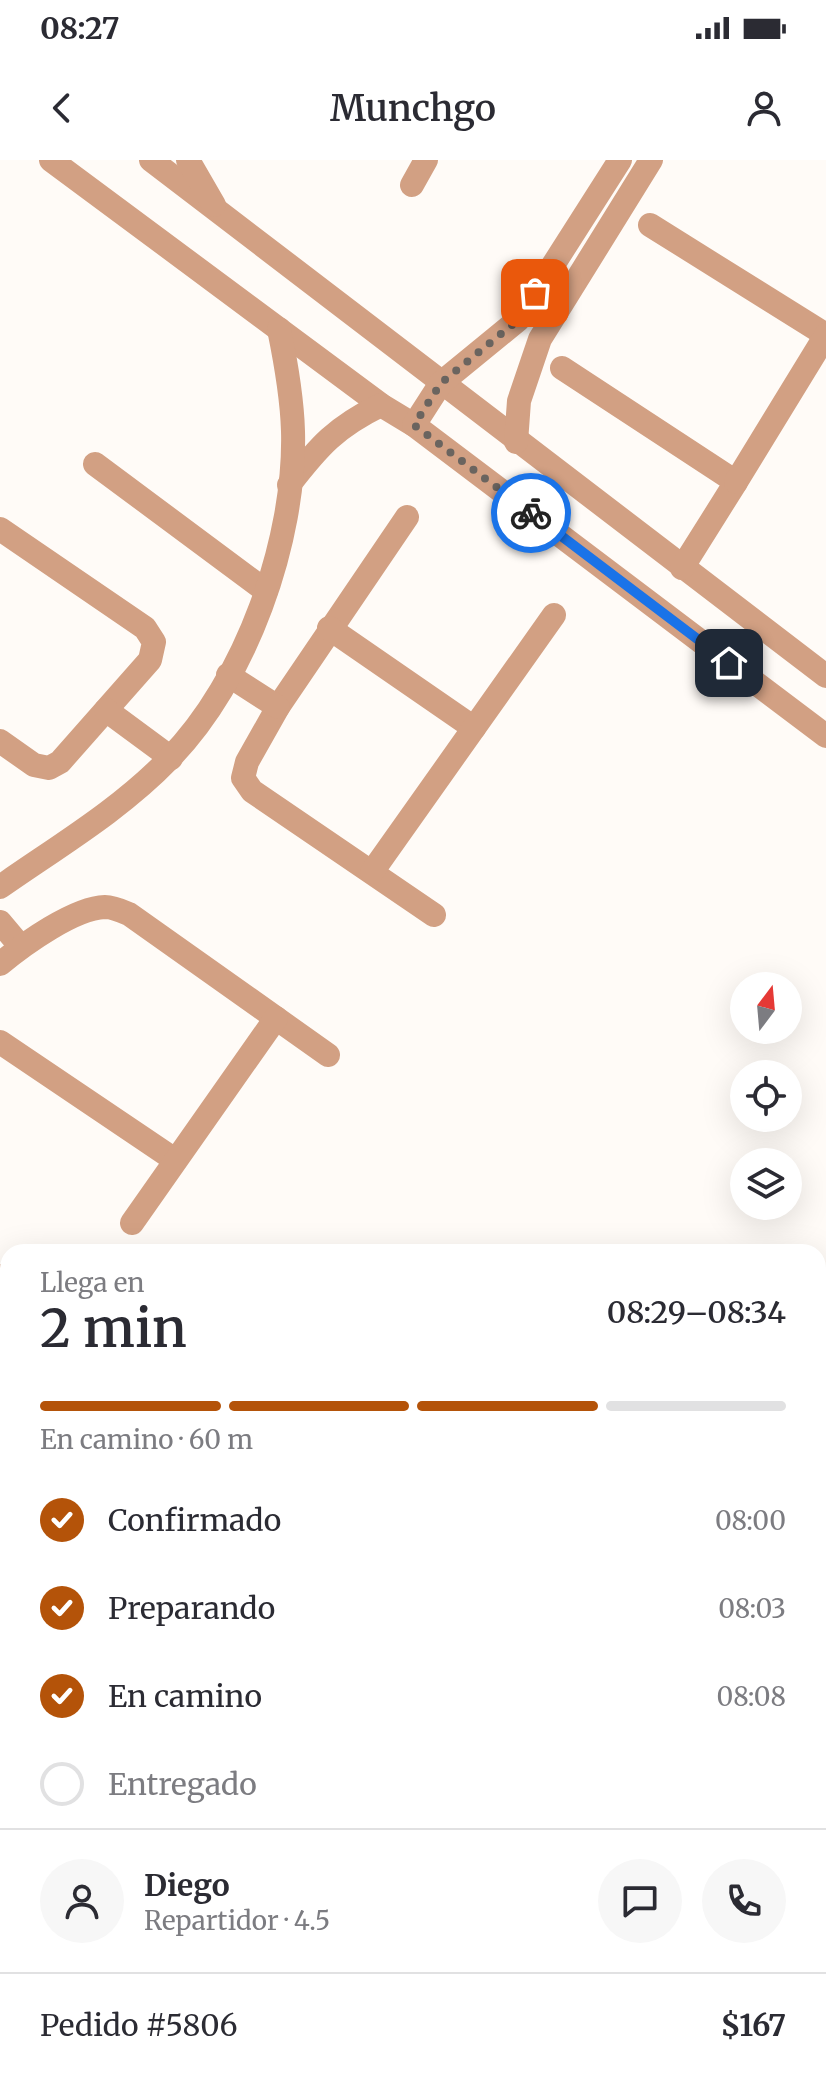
<!DOCTYPE html>
<html lang="es">
<meta charset="utf-8">
<style>
body{margin:0;font-family:Merriweather,serif;background:#f7f7f7;color:#2b2b33;height:100vh;display:flex;flex-direction:column;font-size:30px;white-space:nowrap}
*{box-sizing:border-box;margin:0}
p{font-size:26px;color:#7c7c81}
.icon{flex:none;width:44px;height:44px;fill:none;stroke:currentColor;stroke-width:2;stroke-linecap:round;stroke-linejoin:round}
.map{position:relative;flex:1;overflow:hidden}
.panel{position:absolute;left:0px;top:1084px;width:826px;height:850px;display:flex;flex-direction:column;background:#fff;border-radius:24px 24px 0 0;box-shadow:0 8px 32px #0002}
.panel>*{flex:none}
.needle{width:52px;rotate:16deg}
.controls{position:absolute;left:730px;top:812px;display:grid;gap:16px}
.controls a{display:grid;place-items:center;width:72px;height:72px;border-radius:50%;background:#fff;box-shadow:0 8px 32px #0002;font-size:40px}
.pin{position:absolute;display:grid;place-items:center;width:68px;height:68px;color:#fff;margin:-34px;border-radius:16px;box-shadow:0 4px 12px #0006}
.courier{position:absolute;display:grid;place-items:center;width:80px;height:80px;margin:-40px;border:6px solid #1a73e8;border-radius:50%;background:#fff;color:#222;box-shadow:0 2px 10px #0007}
.head em{font-style:normal;font-weight:600}
.head div{display:flex;flex-direction:column-reverse}
.head{display:flex;align-items:center;justify-content:space-between;height:136px;padding:0 40px}
h1{font-size:52px;font-weight:600;line-height:60px}
.bar{display:grid;grid-template-columns:repeat(4,1fr);gap:12px 8px;align-content:center;height:96px;padding:0 40px}
.bar i{height:10px;border-radius:6px;background:#e1e1e2}
.bar .current{background:#b45309}
.bar p{grid-column:span 4}
.line{display:flex;align-items:center;gap:20px;padding:0 40px;border-top:2px solid #e1e1e2}
.line div{flex:1}
.round{display:grid;place-items:center;flex:none;width:84px;height:84px;border-radius:42px;background:#f7f7f7}
ol{padding:0 40px;list-style:none}
li{display:flex;align-items:center;gap:24px;height:88px}
li p{margin-inline-start:auto}
li .icon{padding:8px;border-radius:50%;background:#b45309;color:#fff;stroke-width:4}
li:last-child{color:#7c7c81}
li i{width:44px;height:44px;border:4px solid #e1e1e2;border-radius:50%}
.status{display:flex;justify-content:space-between;align-items:center;height:56px;padding:0 40px;background:#fff;direction:ltr}
.status svg{height:22px;fill:currentColor}
header{display:flex;justify-content:space-between;align-items:center;height:104px;padding:0 40px;background:#fff;font-size:36px;font-weight:600}
.map>svg:first-child{display:block}
.building{fill:url(#building-back-hatch)}
.lines{fill:none;stroke-linecap:round;stroke-linejoin:round}
.minor{stroke:#d2a083;stroke-width:24}
.done{stroke:#6a645f;stroke-width:8;stroke-dasharray:0 14.4}
.route{stroke:#1a73e8;stroke-width:10}
</style>
<div class="status"><b>08:27</b><svg viewBox="0 0 49 12"><path d="M0 12V9h3v3zM5 12V6h3v6zM10 12V3h3v9zM15 12V0h3v12zM26 1h20v11H26zM47 4h2v5h-2z"/></svg></div>
<header><svg class="icon" aria-label="back" viewBox="0 0 24 24"><path d="M15 5l-7 7 7 7"/></svg>Munchgo<svg class="icon" aria-label="person" viewBox="0 0 24 24"><circle cx="12" cy="8" r="4"/><path d="M4 21q1-7 8-7t8 7"/></svg></header>
<div class="map">
<svg width="826" height="1933" viewBox="0 0 826 1933">
<defs>
<pattern id="building-back-hatch" width="6" height="6" patternUnits="userSpaceOnUse" patternTransform="scale(2)"><rect width="6" height="6" fill="#facb9d"/><path d="M-1 5l2 2M0 0l6 6M5-1l2 2" fill="none" stroke="#d6ad86"/></pattern>
</defs>
<rect width="100%" height="100%" fill="#fffbf7"/>
<polygon class="building" points="826,1704 826,1933 648,1933 653,1926 818,1926 818,1714"/>
<g class="lines">
<g class="minor">
<polyline points="51,0 381,245 414,265 826,576"/>
<polyline points="151,0 826,516"/>
<polyline points="188,0 214,45"/>
<polyline points="412,25 426,0"/>
<polyline points="650,65 826,175"/>
<polyline points="562,208 736,322 682,408"/>
<polyline points="414,265 441,223 518,160 620,0"/>
<polyline points="516,282 519,241 540,179 651,0"/>
<polyline points="95,304 266,431"/>
<polyline points="736,322 826,175"/>
<path d="M 289,325 C 319,286 336,267 381,245"/>
<polyline points="407,357 278,547 247,602 243,618 252,631 434,755"/>
<polyline points="0,369 145,468 154,482 150,500 60,602 49,608 34,605 0,581"/>
<polyline points="329,468 474,568"/>
<polyline points="228,515 278,547"/>
<polyline points="106,550 171,598"/>
<polyline points="372,712 554,455"/>
<path d="M 0,727 C 57,687 120,650 169,599 C 246,521 296,380 293,271 C 292,236 286,203 279,169"/>
<polyline points="0,762 21,787"/>
<path d="M 0,804 C 24,784 74,748 105,747 C 113,747 122,751 129,754 L 328,895"/>
<polyline points="0,882 175,1000"/>
<polyline points="132,1063 276,858"/>
<polyline points="0,1116 8,1122"/>
<polyline points="0,1240 8,1229"/>
<polyline points="0,1337 8,1343"/>
<polyline points="818,1506 826,1496"/>
<polyline points="480,1933 486,1926"/>
</g>
</g>
<g class="lines">
<polyline class="done" points="531,353 414,265 441,223 518,160 535,133"/>
<polyline class="route" points="531,353 729,503"/>
</g>
</svg>
<div class="controls">
<a><svg class="needle" viewBox="-14 -14 28 28"><path d="M0-13l5 13h-10z" fill="#e53935"/><path d="M0 13l5-13h-10z" fill="#7c7c81"/></svg></a>
<a><svg class="icon" aria-label="locate" viewBox="0 0 24 24"><circle cx="12" cy="12" r="6"/><path d="M12 2v4M12 18v4M2 12h4M18 12h4"/></svg></a>
<a><svg class="icon" aria-label="layers" viewBox="0 0 24 24"><path d="M12 4l9 5-9 5-9-5zM3 14l9 5 9-5"/></svg></a>
</div>
<div class="pin" style="left:535px;top:133px;background:#ea580c"><svg class="icon" aria-label="bag" viewBox="0 0 24 24"><path d="M5 8h14l-1 12H6zM9 8a3 3 0 0 1 6 0"/></svg></div>
<div class="pin" style="left:729px;top:503px;background:#1f2937"><svg class="icon" aria-label="home" viewBox="0 0 24 24"><path d="M3 11l9-7 9 7M6 9v11h12V9"/></svg></div>
<div class="courier" style="left:531px;top:353px"><svg class="icon" aria-label="bike" viewBox="0 0 24 24"><circle cx="6" cy="16" r="4"/><circle cx="18" cy="16" r="4"/><path d="M6 16l4-8h5l3 8M10 8l3 8H6M13 5h3"/></svg></div>
<section class="panel">
<div class="head"><div><h1>2 min</h1><p>Llega en</p></div><em>08:29–08:34</em></div>
<div class="bar"><i class="current"></i><i class="current"></i><i class="current"></i><i></i><p>En camino · 60 m</p></div>
<ol>
<li><svg class="icon" aria-label="check" viewBox="0 0 24 24"><path d="M5 12l5 5 9-10"/></svg>Confirmado<p>08:00</p></li>
<li><svg class="icon" aria-label="check" viewBox="0 0 24 24"><path d="M5 12l5 5 9-10"/></svg>Preparando<p>08:03</p></li>
<li><svg class="icon" aria-label="check" viewBox="0 0 24 24"><path d="M5 12l5 5 9-10"/></svg>En camino<p>08:08</p></li>
<li><i></i>Entregado</li>
</ol>
<div class="line" style="height:144px"><a class="round"><svg class="icon" aria-label="person" viewBox="0 0 24 24"><circle cx="12" cy="8" r="4"/><path d="M4 21q1-7 8-7t8 7"/></svg></a><div><b>Diego</b><p>Repartidor · 4.5</p></div><a class="round"><svg class="icon" aria-label="chat" viewBox="0 0 24 24"><path d="M4 5h16v11H9l-5 4z"/></svg></a><a class="round"><svg class="icon" aria-label="phone" viewBox="0 0 24 24"><path d="M5 4h4l2 5-3 2q2 4 5 5l2-3 5 2v4C11 20 4 13 5 4z"/></svg></a></div>
<div class="line" style="height:104px"><div>Pedido #5806</div><b>$167</b></div>
</section>
</div>
